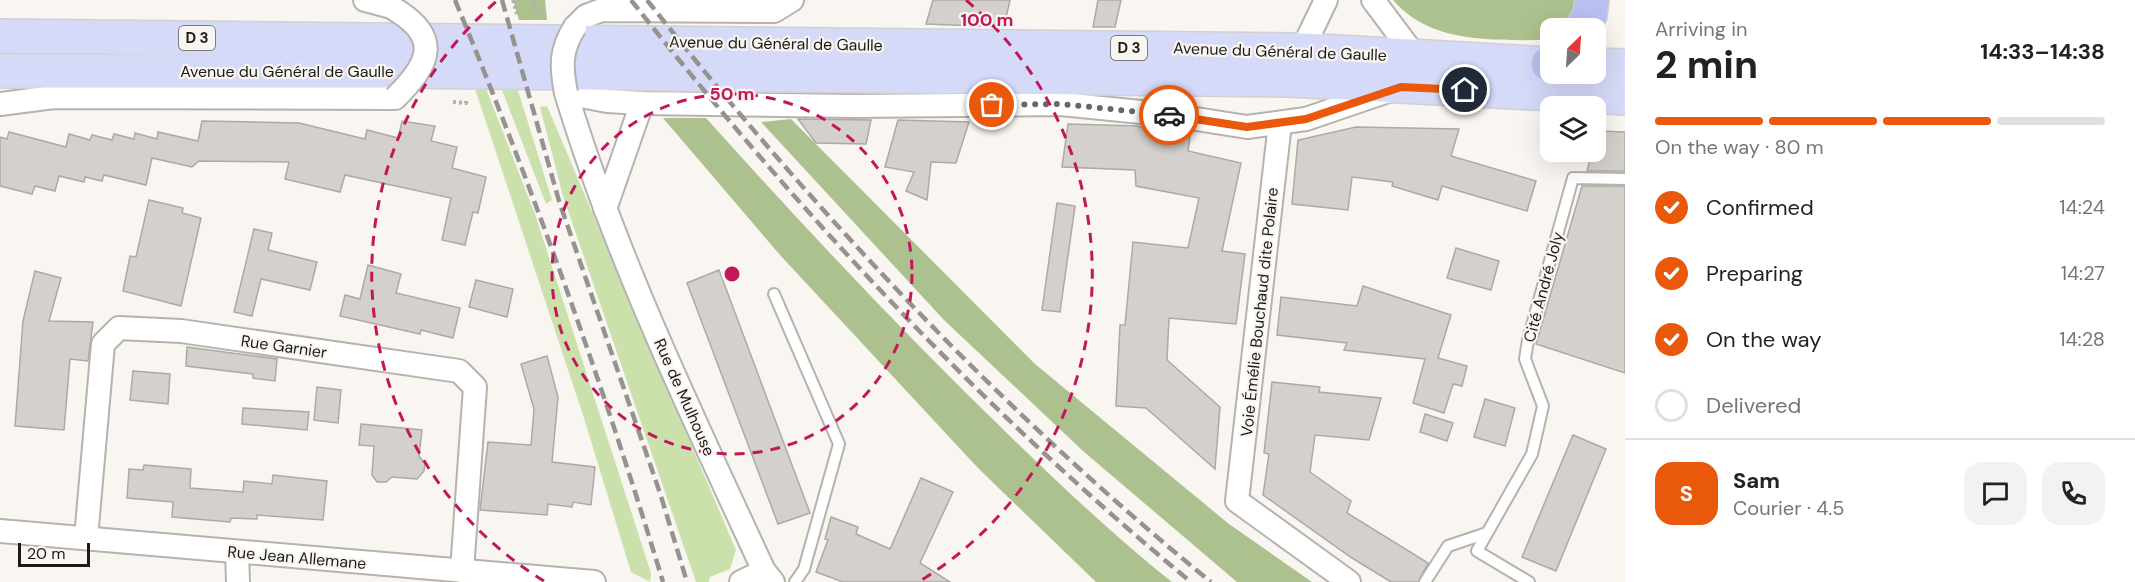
<!DOCTYPE html>
<meta charset="utf-8">
<style>
body{margin:0;font-family:"DM Sans",sans-serif;background:#f2f2f2;color:#222;height:100vh;display:flex;flex-direction:column;font-size:22px;white-space:nowrap}
*{box-sizing:border-box;margin:0}
p{font-size:20px;color:#767676}
.icon{flex:none;width:33px;height:33px;fill:none;stroke:currentColor;stroke-width:2;stroke-linecap:round;stroke-linejoin:round}
.map{position:relative;flex:1;overflow:hidden}
.details{display:flex;flex-direction:column;background:#fff;width:510px}
.details>*{flex:none}
.needle{width:39px;rotate:25deg}
.tools{position:absolute;left:1540px;top:18px;display:grid;gap:12px}
.tools a{display:grid;place-items:center;width:66px;height:66px;border-radius:12px;background:#fff;box-shadow:0 6px 24px #0002;font-size:30px}
.scale{position:absolute;left:18px;bottom:15px;width:72px;box-sizing:border-box;padding-left:6px;border:3px solid #1c1b19;border-top:0;font-size:16px;line-height:21px;white-space:nowrap;color:#1c1b19;-webkit-text-stroke:4px #f9f5f1;paint-order:stroke}
.pin{position:absolute;display:grid;place-items:center;width:51px;height:51px;color:#fff;margin:-26px;border:3px solid #fff;border-radius:50%;box-shadow:0 2px 6px #0007}
.courier{position:absolute;display:grid;place-items:center;width:60px;height:60px;margin:-30px;border:4px solid #ea580c;border-radius:50%;background:#fff;color:#222;box-shadow:0 2px 8px #0007}
.headline em{font-style:normal;font-weight:700}
.headline div{display:flex;flex-direction:column-reverse}
.headline{display:flex;align-items:center;justify-content:space-between;height:102px;padding:0 30px}
h1{font-size:39px;font-weight:700;line-height:45px}
.bar{display:grid;grid-template-columns:repeat(4,1fr);gap:9px 6px;align-content:center;height:72px;padding:0 30px}
.bar i{height:8px;border-radius:4px;background:#e0e0e0}
.bar .current{background:#ea580c}
.bar p{grid-column:span 4}
.line{display:flex;align-items:center;gap:15px;padding:0 30px;border-top:2px solid #e0e0e0}
.line div{flex:1}
.round{display:grid;place-items:center;flex:none;width:63px;height:63px;border-radius:18px;background:#f2f2f2}
ol{padding:0 30px;list-style:none}
li{display:flex;align-items:center;gap:18px;height:66px}
li p{margin-inline-start:auto}
li .icon{padding:6px;border-radius:50%;background:#ea580c;color:#fff;stroke-width:4}
li:last-child{color:#767676}
li i{width:33px;height:33px;border:3px solid #e0e0e0;border-radius:50%}
main{display:flex;flex:1;min-height:0}
.map>svg:first-child{display:block}
.green{fill:#cbe1ac}
.forest{fill:#acc18d}
.building{fill:#d4d1cc;stroke:#ada9a5;stroke-width:1.5}
.lines{fill:none;stroke-linecap:round;stroke-linejoin:round}
.service-casing{stroke:#b6b2ae;stroke-width:14}
.minor-casing{stroke:#b6b2ae;stroke-width:26}
.primary-casing{stroke:#d2d1d1;stroke-width:36}
.motorway-casing{stroke:#d2d1d1;stroke-width:36}
.path{stroke:#b2afac;stroke-width:4;stroke-dasharray:3 3;stroke-linecap:butt}
.service{stroke:#fff;stroke-width:10}
.minor{stroke:#fff;stroke-width:22}
.primary{stroke:#d5daf8;stroke-width:33}
.motorway{stroke:#b9c1f3;stroke-width:33}
.rail{stroke:#95928f;stroke-width:4.5;stroke-dasharray:12 6;stroke-linecap:butt}
.minor-bridge-casing{stroke:#b6b2ae;stroke-width:26;stroke-linecap:butt}
.minor-bridge{stroke:#fff;stroke-width:22}
.done{stroke:#696765;stroke-width:6;stroke-dasharray:0 10.8}
.route{stroke:#ea580c;stroke-width:8}
.ring{fill:none;stroke:#c2185b;stroke-width:3;stroke-dasharray:10 8}
.labels{text-anchor:middle;stroke-width:4.5;stroke-linejoin:round;paint-order:stroke}
.shield{fill:#f9f5f1;stroke:#5e5c5a;stroke-width:1.5}
.shield-label{font-size:15px;font-weight:bold;fill:#1c1b19}
.street-label{font-size:16px;fill:#1c1b19;stroke:#f9f5f1}
.centre{fill:#c2185b;stroke:#f9f5f1;stroke-width:3}
.ring-label{font-size:18px;text-anchor:middle;font-weight:bold;fill:#c2185b;stroke:#f9f5f1;stroke-width:4.5;stroke-linejoin:round;paint-order:stroke}
</style>
<main>
<div class="map">
<svg width="1625" height="582" viewBox="0 0 1625 582">
<rect width="100%" height="100%" fill="#f9f5f1"/>
<g class="green">
<polygon points="516,84 552,200 546,204 500,85"/>
<polygon points="474,86 485,86 535,214 651,573 650,582 631,572 583,415"/>
<polygon points="547,106 736,550 730,569 710,577 709,582 696,582 563,196 540,107"/>
</g>
<g class="forest">
<polygon points="513,0 545,0 547,20 519,20"/>
<path d="M 1393,0 L 1585,0 L 1575,28 L 1551,28 L 1551,40 C 1498,40 1431,45 1393,0 Z"/>
<path d="M 663,118 L 706,118 C 805,228 906,336 1013,439 C 1064,488 1116,538 1172,582 L 1096,582 L 978,468 L 780,255 Z"/>
<polygon points="791,119 1035,364 1229,524 1312,582 1237,582 1083,451 944,320 761,122"/>
</g>
<g class="building">
<polygon points="933,0 1010,0 1004,27 926,24"/>
<polygon points="1098,0 1121,0 1115,27 1093,27"/>
<polygon points="798,119 871,120 866,144 816,143"/>
<polygon points="898,120 969,122 956,163 931,162 927,200 906,191 914,172 885,167"/>
<polygon points="202,121 299,123 365,139 367,130 398,138 402,121 435,126 431,141 457,147 452,168 486,177 478,213 473,212 465,245 442,240 451,198 345,175 340,192 285,179 289,162 199,161 192,167 152,158 146,185 104,175 102,181 85,177 84,182 59,176 55,191 35,186 32,194 0,186 0,137 7,139 9,132 66,147 69,134 90,140 92,135 112,140 114,134 134,139 135,133 157,139 158,132 198,141"/>
<polygon points="1068,124 1136,126 1190,137 1188,151 1241,163 1222,251 1245,254 1236,324 1169,318 1167,360 1220,407 1215,469 1146,408 1116,406 1120,325 1125,325 1133,242 1188,248 1199,198 1136,186 1135,170 1062,167"/>
<polygon points="1356,127 1459,129 1451,156 1536,181 1527,211 1442,186 1438,200 1392,186 1393,182 1352,177 1348,210 1292,204 1298,140"/>
<polygon points="1596,131 1625,132 1625,171 1587,171 1592,152 1596,152"/>
<polygon points="1582,186 1625,186 1625,373 1536,344"/>
<polygon points="149,200 183,208 182,213 201,218 181,306 123,291 130,256 136,257"/>
<polygon points="1057,203 1075,206 1060,312 1042,310"/>
<polygon points="254,229 272,233 268,250 317,262 310,290 261,279 252,316 234,312"/>
<polygon points="1456,248 1499,261 1491,290 1447,278"/>
<polygon points="368,265 401,274 396,293 460,308 453,338 421,330 420,334 340,316 345,295 360,299"/>
<polygon points="719,270 810,513 778,524 687,283"/>
<polygon points="35,271 61,278 49,321 93,322 88,361 70,359 64,430 15,426 23,321"/>
<polygon points="476,280 513,289 507,317 469,307"/>
<polygon points="1363,286 1451,315 1438,358 1467,366 1462,386 1453,384 1444,413 1413,403 1425,359 1344,350 1347,343 1277,335 1281,297 1357,306"/>
<polygon points="187,347 277,359 275,381 253,378 253,374 186,366"/>
<polygon points="547,356 558,397 552,462 595,467 591,505 573,502 572,507 548,504 547,515 480,510 488,442 531,445 534,409 521,364"/>
<polygon points="133,371 170,374 168,404 130,400"/>
<polygon points="1272,382 1320,387 1319,392 1381,398 1369,440 1315,435 1310,472 1351,501 1347,513 1428,563 1418,582 1391,582 1352,558 1263,495 1269,454 1264,453"/>
<polygon points="317,387 341,390 338,423 314,420"/>
<polygon points="1485,399 1515,408 1505,446 1474,437"/>
<polygon points="243,408 309,412 307,430 242,424"/>
<polygon points="1425,414 1453,423 1447,441 1420,432"/>
<polygon points="361,424 422,430 419,456 425,464 424,471 417,479 392,477 386,482 377,482 372,475 374,446 359,445"/>
<polygon points="1573,435 1606,449 1556,571 1522,557"/>
<polygon points="144,465 191,469 190,488 243,492 244,481 272,484 273,475 327,481 323,520 257,515 257,519 231,518 230,522 172,517 173,502 127,498 129,469 143,470"/>
<polygon points="921,478 953,492 920,563 950,582 843,582 816,572 828,540 825,539 831,517 858,527 856,534 890,549"/>
</g>
<g class="lines">
<g class="service-casing">
<g id="service">
<polyline points="774,294 839,444 804,569 795,582"/>
<polyline points="1425,582 1448,546 1487,533"/>
<polyline points="1529,582 1477,551 1532,454 1543,406 1525,359 1528,340 1573,178 1625,179"/>
</g>
</g>
<g class="minor-casing">
<g id="minor">
<polyline points="365,0 391,7"/>
<polyline points="1373,0 1415,56"/>
<polyline points="575,27 586,16 602,10 774,11 792,0"/>
<polyline points="1302,50 1326,0"/>
<polyline points="0,104 54,97 395,98"/>
<polyline points="1280,123 1237,501 1349,582"/>
<polyline points="605,209 642,103"/>
<polyline points="0,531 594,582"/>
<polyline points="86,538 103,344 119,328 181,331 459,371 475,387 462,571"/>
<polyline points="237,552 238,582"/>
<polyline points="741,582 764,571"/>
<path d="M 773,582 L 764,571 C 692,415 616,258 566,93 L 607,101 L 642,103 L 853,106 L 1061,104 L 1171,115 L 1247,127 L 1306,119 L 1391,90"/>
</g>
</g>
<g class="primary-casing">
<g id="primary">
<polyline points="0,36 1302,50 1551,64"/>
<polyline points="1596,65 1625,66"/>
<polyline points="0,71 392,71 1289,80 1625,98"/>
</g>
</g>
<g class="motorway-casing">
<g id="motorway">
<polyline points="1582,28 1590,15 1592,0"/>
<polyline points="1548,64 1551,62"/>
</g>
</g>
<g class="path">
<polyline points="513,0 517,14"/>
<polyline points="533,0 535,9 541,12"/>
<polyline points="453,102 466,103 466,100"/>
</g>
<use href="#service" class="service"/>
<use href="#minor" class="minor"/>
<use href="#primary" class="primary"/>
<use href="#motorway" class="motorway"/>
<g class="rail">
<path d="M 455,0 C 534,191 603,384 663,582"/>
<polyline points="502,0 559,201 660,493 687,582"/>
<path d="M 631,0 C 798,212 982,410 1191,582"/>
<path d="M 647,0 C 815,213 1001,411 1211,582"/>
</g>
<g class="minor-bridge-casing">
<g id="minor-bridge">
<path d="M 391,7 C 442,36 431,63 395,98"/>
<path d="M 566,93 C 561,67 560,50 575,27"/>
</g>
</g>
<use href="#minor-bridge" class="minor-bridge"/>
</g>
<g class="lines">
<polyline class="done" points="992,105 1061,104 1169,115"/>
<polyline class="route" points="1169,115 1247,127 1306,119 1401,87 1465,90"/>
</g>
<g class="ring">
<circle cx="732" cy="274" r="180"/>
<path d="M544 581A360 360 0 0 1 498 0M966 0A360 360 0 0 1 920 581"/>
</g>
<g class="labels">
<g class="shield">
<rect x="179" y="26" width="36" height="24" rx="4.5"/>
<rect x="1111" y="36" width="36" height="24" rx="4.5"/>
</g>
<g class="shield-label">
<text x="197" y="43">D 3</text>
<text x="1129" y="53">D 3</text>
</g>
<g class="street-label">
<text transform="translate(776 43) rotate(1)" y="6">Avenue du Général de Gaulle</text>
<text transform="translate(1280 51) rotate(2)" y="6">Avenue du Général de Gaulle</text>
<text x="287" y="77">Avenue du Général de Gaulle</text>
<text transform="translate(1543 287) rotate(-75)" y="6">Cité André Joly</text>
<text transform="translate(1259 312) rotate(-84)" y="6">Voie Émélie Bouchaud dite Polaire</text>
<text transform="translate(284 346) rotate(8)" y="6">Rue Garnier</text>
<text transform="translate(685 397) rotate(66)" y="6">Rue de Mulhouse</text>
<text transform="translate(297 557) rotate(5)" y="6">Rue Jean Allemane</text>
</g>
</g>
<circle cx="732" cy="274" r="9" class="centre"/>
<g class="ring-label">
<text x="987" y="26">100 m</text>
<text x="732" y="100">50 m</text>
</g>
</svg>
<div class="tools">
<a><svg class="needle" viewBox="-14 -14 28 28"><path d="M0-13l5 13h-10z" fill="#e53935"/><path d="M0 13l5-13h-10z" fill="#767676"/></svg></a>
<a><svg class="icon" aria-label="layers" viewBox="0 0 24 24"><path d="M12 4l9 5-9 5-9-5zM3 14l9 5 9-5"/></svg></a>
</div>
<div class="scale">20 m</div>
<div class="pin" style="left:992px;top:105px;background:#ea580c"><svg class="icon" aria-label="bag" viewBox="0 0 24 24"><path d="M5 8h14l-1 12H6zM9 8a3 3 0 0 1 6 0"/></svg></div>
<div class="pin" style="left:1465px;top:90px;background:#1f2937"><svg class="icon" aria-label="home" viewBox="0 0 24 24"><path d="M3 11l9-7 9 7M6 9v11h12V9"/></svg></div>
<div class="courier" style="left:1169px;top:115px"><svg class="icon" aria-label="car" viewBox="0 0 24 24"><path d="M5 17H2v-5l4-1 3-4h7l3 4 3 1v5h-3M9 17h6M6 11h13"/><circle cx="7" cy="17" r="2"/><circle cx="17" cy="17" r="2"/></svg></div>
</div>
<section class="details">
<div class="headline"><div><h1>2 min</h1><p>Arriving in</p></div><em>14:33–14:38</em></div>
<div class="bar"><i class="current"></i><i class="current"></i><i class="current"></i><i></i><p>On the way · 80 m</p></div>
<ol>
<li><svg class="icon" aria-label="check" viewBox="0 0 24 24"><path d="M5 12l5 5 9-10"/></svg>Confirmed<p>14:24</p></li>
<li><svg class="icon" aria-label="check" viewBox="0 0 24 24"><path d="M5 12l5 5 9-10"/></svg>Preparing<p>14:27</p></li>
<li><svg class="icon" aria-label="check" viewBox="0 0 24 24"><path d="M5 12l5 5 9-10"/></svg>On the way<p>14:28</p></li>
<li><i></i>Delivered</li>
</ol>
<div class="line" style="height:108px"><b class="round" style="background:#ea580c;color:#fff">S</b><div><b>Sam</b><p>Courier · 4.5</p></div><a class="round"><svg class="icon" aria-label="chat" viewBox="0 0 24 24"><path d="M4 5h16v11H9l-5 4z"/></svg></a><a class="round"><svg class="icon" aria-label="phone" viewBox="0 0 24 24"><path d="M5 4h4l2 5-3 2q2 4 5 5l2-3 5 2v4C11 20 4 13 5 4z"/></svg></a></div>
</section>
</main>
